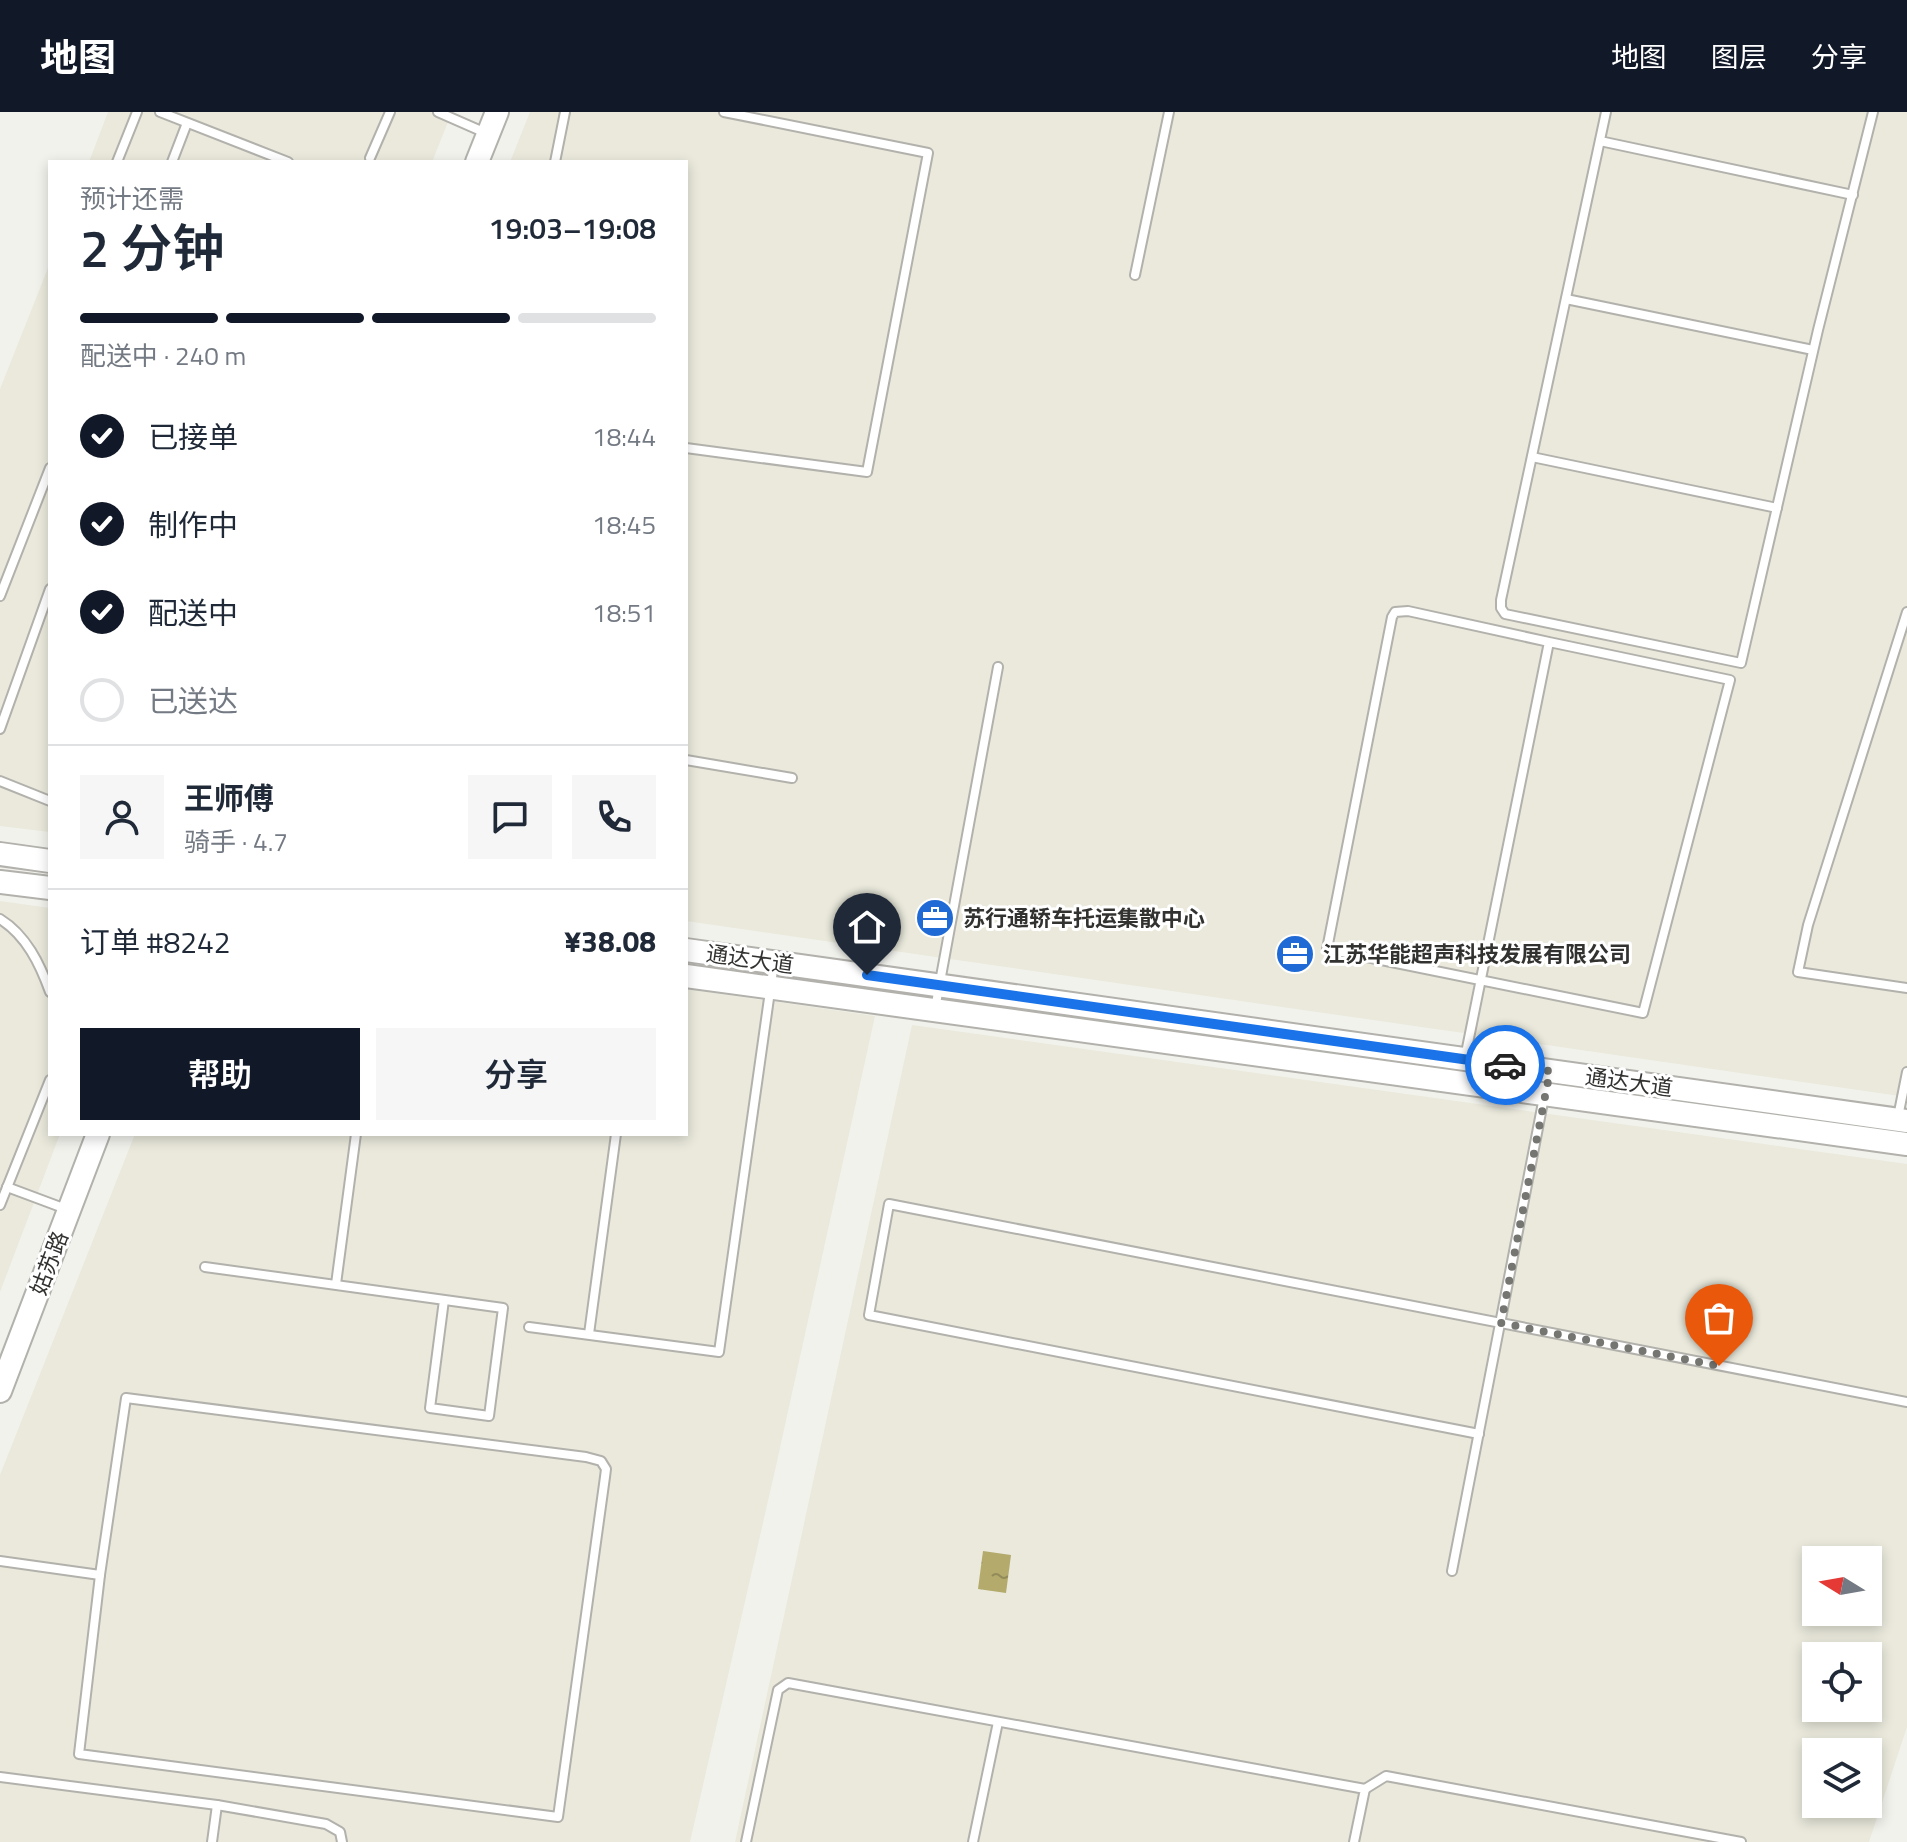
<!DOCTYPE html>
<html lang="zh">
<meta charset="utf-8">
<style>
body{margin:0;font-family:"Titillium Web","Noto Sans SC",sans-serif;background:#f6f6f7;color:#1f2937;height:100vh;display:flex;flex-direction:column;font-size:30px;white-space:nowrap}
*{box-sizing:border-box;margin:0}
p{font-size:26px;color:#747a83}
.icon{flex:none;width:44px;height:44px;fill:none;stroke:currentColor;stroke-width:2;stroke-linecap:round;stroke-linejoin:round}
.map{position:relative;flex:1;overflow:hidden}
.details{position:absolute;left:48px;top:48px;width:640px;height:976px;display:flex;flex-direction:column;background:#fff;border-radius:0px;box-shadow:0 4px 12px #0003}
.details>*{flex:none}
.needle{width:52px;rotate:281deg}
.controls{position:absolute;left:1802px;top:1434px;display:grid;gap:16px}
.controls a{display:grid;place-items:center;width:80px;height:80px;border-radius:0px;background:#fff;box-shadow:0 4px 12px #0003;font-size:40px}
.pin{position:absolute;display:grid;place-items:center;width:68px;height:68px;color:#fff;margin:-82px -34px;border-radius:50% 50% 50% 0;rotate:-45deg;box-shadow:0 0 8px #0007}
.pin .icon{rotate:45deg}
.courier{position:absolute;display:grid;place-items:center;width:80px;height:80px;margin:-40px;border:6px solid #1a73e8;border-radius:50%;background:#fff;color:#222;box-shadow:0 2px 10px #0007}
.summary em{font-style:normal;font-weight:600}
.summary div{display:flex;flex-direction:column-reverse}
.summary{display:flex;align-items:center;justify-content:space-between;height:136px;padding:0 32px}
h1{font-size:52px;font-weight:600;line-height:60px}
.bar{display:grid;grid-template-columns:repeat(4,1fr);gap:12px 8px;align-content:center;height:96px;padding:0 32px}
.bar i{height:10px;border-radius:6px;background:#e0e1e3}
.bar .on{background:#111827}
.bar p{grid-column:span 4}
.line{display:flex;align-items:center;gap:20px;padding:0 32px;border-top:2px solid #e0e1e3}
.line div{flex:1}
.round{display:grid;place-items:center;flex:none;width:84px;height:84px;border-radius:0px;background:#f6f6f7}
ol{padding:0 32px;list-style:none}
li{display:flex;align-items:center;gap:24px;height:88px}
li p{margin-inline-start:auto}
li .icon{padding:8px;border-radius:50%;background:#111827;color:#fff;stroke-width:4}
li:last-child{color:#747a83}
li i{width:44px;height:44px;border:4px solid #e0e1e3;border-radius:50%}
.cta{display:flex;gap:16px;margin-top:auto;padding:16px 32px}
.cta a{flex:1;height:92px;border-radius:0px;background:#111827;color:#fff;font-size:32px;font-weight:600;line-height:92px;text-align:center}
.cta a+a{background:#f6f6f7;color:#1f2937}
header{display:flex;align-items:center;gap:48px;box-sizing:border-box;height:112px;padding:0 40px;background:#111827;color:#fff}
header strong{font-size:38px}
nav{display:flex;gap:44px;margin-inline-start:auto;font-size:28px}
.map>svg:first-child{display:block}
.built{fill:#eae9dc;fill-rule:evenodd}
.water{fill:url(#water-ripples)}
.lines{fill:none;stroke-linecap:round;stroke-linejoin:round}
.lane-casing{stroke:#b2b1ac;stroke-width:12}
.secondary-casing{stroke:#b2b1ac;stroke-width:26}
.lane{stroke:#fff;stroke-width:8}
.secondary{stroke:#fff;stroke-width:22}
.done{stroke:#757572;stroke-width:8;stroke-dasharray:0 14.4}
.route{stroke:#1a73e8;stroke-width:10}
.labels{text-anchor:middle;stroke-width:6;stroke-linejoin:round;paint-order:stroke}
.poi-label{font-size:22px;font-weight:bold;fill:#323230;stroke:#fff;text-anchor:start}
.street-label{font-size:22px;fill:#323230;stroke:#fff}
</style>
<header>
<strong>地图</strong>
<nav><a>地图</a><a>图层</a><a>分享</a></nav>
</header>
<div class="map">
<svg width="1907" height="1730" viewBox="0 0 1907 1730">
<defs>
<pattern id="water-ripples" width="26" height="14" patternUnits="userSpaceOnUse" patternTransform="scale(2)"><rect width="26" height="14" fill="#b3aa6c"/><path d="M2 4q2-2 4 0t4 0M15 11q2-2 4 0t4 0" fill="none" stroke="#928b59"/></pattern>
</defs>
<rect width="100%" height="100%" fill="#f2f2ed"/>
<g class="built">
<polygon points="108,0 452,0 432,50 89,50"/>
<polygon points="530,0 1907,0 1907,985 686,809 686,50 510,50"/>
<polygon points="50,151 50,720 0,714 0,277"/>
<polygon points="0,789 50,796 50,1022 60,1022 0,1180"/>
<polygon points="686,877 875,904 776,1354 690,1730 0,1730 0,1363 135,1022 686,1022"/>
<path d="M 912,913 L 1907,1052 L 1907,1615 L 1869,1730 L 735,1730 ZM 1816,1448 L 1868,1448 L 1868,1500 L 1816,1500 ZM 1816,1544 L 1868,1544 L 1868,1596 L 1816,1596 ZM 1816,1640 L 1868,1640 L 1868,1692 L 1816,1692 Z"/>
</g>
<polygon class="water" points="983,1439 1011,1443 1006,1481 978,1477"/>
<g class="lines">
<g class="lane-casing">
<g id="lane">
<polyline points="160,0 288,50"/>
<polyline points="438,0 488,22"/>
<polyline points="1606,0 1501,488 1501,496 1505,502 1741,551 1818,218 1873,0"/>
<polyline points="1600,29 1853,83"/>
<polyline points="370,46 390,0"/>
<polyline points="117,50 137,0"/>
<polyline points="172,50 187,11"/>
<polyline points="555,50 565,0"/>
<polyline points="1135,163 1169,0"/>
<polyline points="1566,187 1813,238"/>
<polyline points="686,336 867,360 928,41 724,0"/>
<polyline points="1532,345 1777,396"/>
<polyline points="0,484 50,356"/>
<polyline points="1907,500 1808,813 1798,860 1907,876"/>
<polyline points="0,617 50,477"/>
<polyline points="686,648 792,666"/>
<polyline points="0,669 50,689"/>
<path d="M 0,807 C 26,823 40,852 50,880"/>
<polyline points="935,897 998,555"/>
<polyline points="1465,946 1549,530 1730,568 1643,901 1327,837 1392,505 1395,500 1408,499 1549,530"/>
<polyline points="1898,1005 1907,960"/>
<polyline points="7,1075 66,1097"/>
<polyline points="0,1093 50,968"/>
<polyline points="205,1155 503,1196 489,1304 430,1296 444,1188"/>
<polyline points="336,1172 356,1022"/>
<polyline points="529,1215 719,1240 774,851"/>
<polyline points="589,1222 616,1022"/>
<polygon points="126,1286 586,1345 601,1349 606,1357 605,1365 558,1705 79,1642 100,1463"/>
<polyline points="1479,1322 869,1203 889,1092 1907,1290"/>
<polyline points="0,1449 100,1463"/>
<polyline points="1452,1459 1544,985"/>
<polyline points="0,1665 217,1693 326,1712 340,1720 342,1730"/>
<polyline points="1365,1677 1386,1664 1741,1730"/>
<polyline points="212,1730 217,1693"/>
<polyline points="746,1730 778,1578 788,1571 1365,1677 1354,1730"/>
<polyline points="973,1730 998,1610"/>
</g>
</g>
<g class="secondary-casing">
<g id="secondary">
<polyline points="477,50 497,0"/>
<polyline points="0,742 50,749"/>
<polyline points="0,770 50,776"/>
<polyline points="686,838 1907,1009"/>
<polyline points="686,864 1907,1032"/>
<polyline points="0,1279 98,1022"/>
</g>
</g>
<use href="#lane" class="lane"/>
<use href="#secondary" class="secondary"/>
</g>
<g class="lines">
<polyline class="done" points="1505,953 1550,959 1501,1211 1719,1254"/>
<polyline class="route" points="867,863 1505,953"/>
</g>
<defs>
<g id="office-disc" transform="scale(2)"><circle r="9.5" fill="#206ad5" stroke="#fff"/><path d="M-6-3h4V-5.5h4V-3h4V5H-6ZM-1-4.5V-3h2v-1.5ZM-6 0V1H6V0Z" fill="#fff"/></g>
</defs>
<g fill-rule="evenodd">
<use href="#office-disc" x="935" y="806"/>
<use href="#office-disc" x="1295" y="842"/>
</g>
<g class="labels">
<g class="poi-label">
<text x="963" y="814">苏行通轿车托运集散中心</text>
<text x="1323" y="850">江苏华能超声科技发展有限公司</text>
</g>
<g class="street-label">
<text transform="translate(750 847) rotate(8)" y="8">通达大道</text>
<text transform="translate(1629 970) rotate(8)" y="8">通达大道</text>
<text transform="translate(49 1151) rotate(-69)" y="8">姑苏路</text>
</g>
</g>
</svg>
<div class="controls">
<a><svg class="needle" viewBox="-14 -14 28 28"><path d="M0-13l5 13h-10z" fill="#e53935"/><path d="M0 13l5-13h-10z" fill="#747a83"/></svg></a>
<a><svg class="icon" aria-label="locate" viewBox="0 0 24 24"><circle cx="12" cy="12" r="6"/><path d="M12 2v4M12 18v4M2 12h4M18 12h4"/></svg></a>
<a><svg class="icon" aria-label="layers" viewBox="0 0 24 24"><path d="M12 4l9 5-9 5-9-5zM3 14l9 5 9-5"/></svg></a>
</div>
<div class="pin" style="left:1719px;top:1254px;background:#ea580c"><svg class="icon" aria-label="bag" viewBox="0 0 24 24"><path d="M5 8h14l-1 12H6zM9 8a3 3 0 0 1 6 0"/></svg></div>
<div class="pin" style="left:867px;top:863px;background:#1f2937"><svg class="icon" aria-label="home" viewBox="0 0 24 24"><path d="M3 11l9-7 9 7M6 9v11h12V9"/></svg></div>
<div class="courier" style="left:1505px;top:953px"><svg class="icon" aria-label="car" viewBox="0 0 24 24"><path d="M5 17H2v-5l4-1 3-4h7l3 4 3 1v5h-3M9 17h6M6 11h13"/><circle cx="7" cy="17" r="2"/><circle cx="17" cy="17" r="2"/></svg></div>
<section class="details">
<div class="summary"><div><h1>2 分钟</h1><p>预计还需</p></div><em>19:03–19:08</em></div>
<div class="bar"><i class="on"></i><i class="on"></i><i class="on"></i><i></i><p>配送中 · 240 m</p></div>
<ol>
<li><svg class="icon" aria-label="check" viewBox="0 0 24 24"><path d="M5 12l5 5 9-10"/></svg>已接单<p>18:44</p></li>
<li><svg class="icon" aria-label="check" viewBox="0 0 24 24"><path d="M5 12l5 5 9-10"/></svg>制作中<p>18:45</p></li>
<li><svg class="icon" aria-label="check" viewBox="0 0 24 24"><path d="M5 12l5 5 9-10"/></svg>配送中<p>18:51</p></li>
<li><i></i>已送达</li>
</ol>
<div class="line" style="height:144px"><a class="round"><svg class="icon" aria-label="person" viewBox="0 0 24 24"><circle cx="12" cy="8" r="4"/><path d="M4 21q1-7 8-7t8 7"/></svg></a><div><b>王师傅</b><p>骑手 · 4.7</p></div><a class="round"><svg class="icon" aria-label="chat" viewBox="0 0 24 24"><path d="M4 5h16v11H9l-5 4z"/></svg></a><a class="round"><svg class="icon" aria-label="phone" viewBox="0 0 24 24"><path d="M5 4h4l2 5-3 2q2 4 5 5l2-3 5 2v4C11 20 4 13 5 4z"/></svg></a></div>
<div class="line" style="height:104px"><div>订单 #8242</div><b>¥38.08</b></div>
<div class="cta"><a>帮助</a><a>分享</a></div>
</section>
</div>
